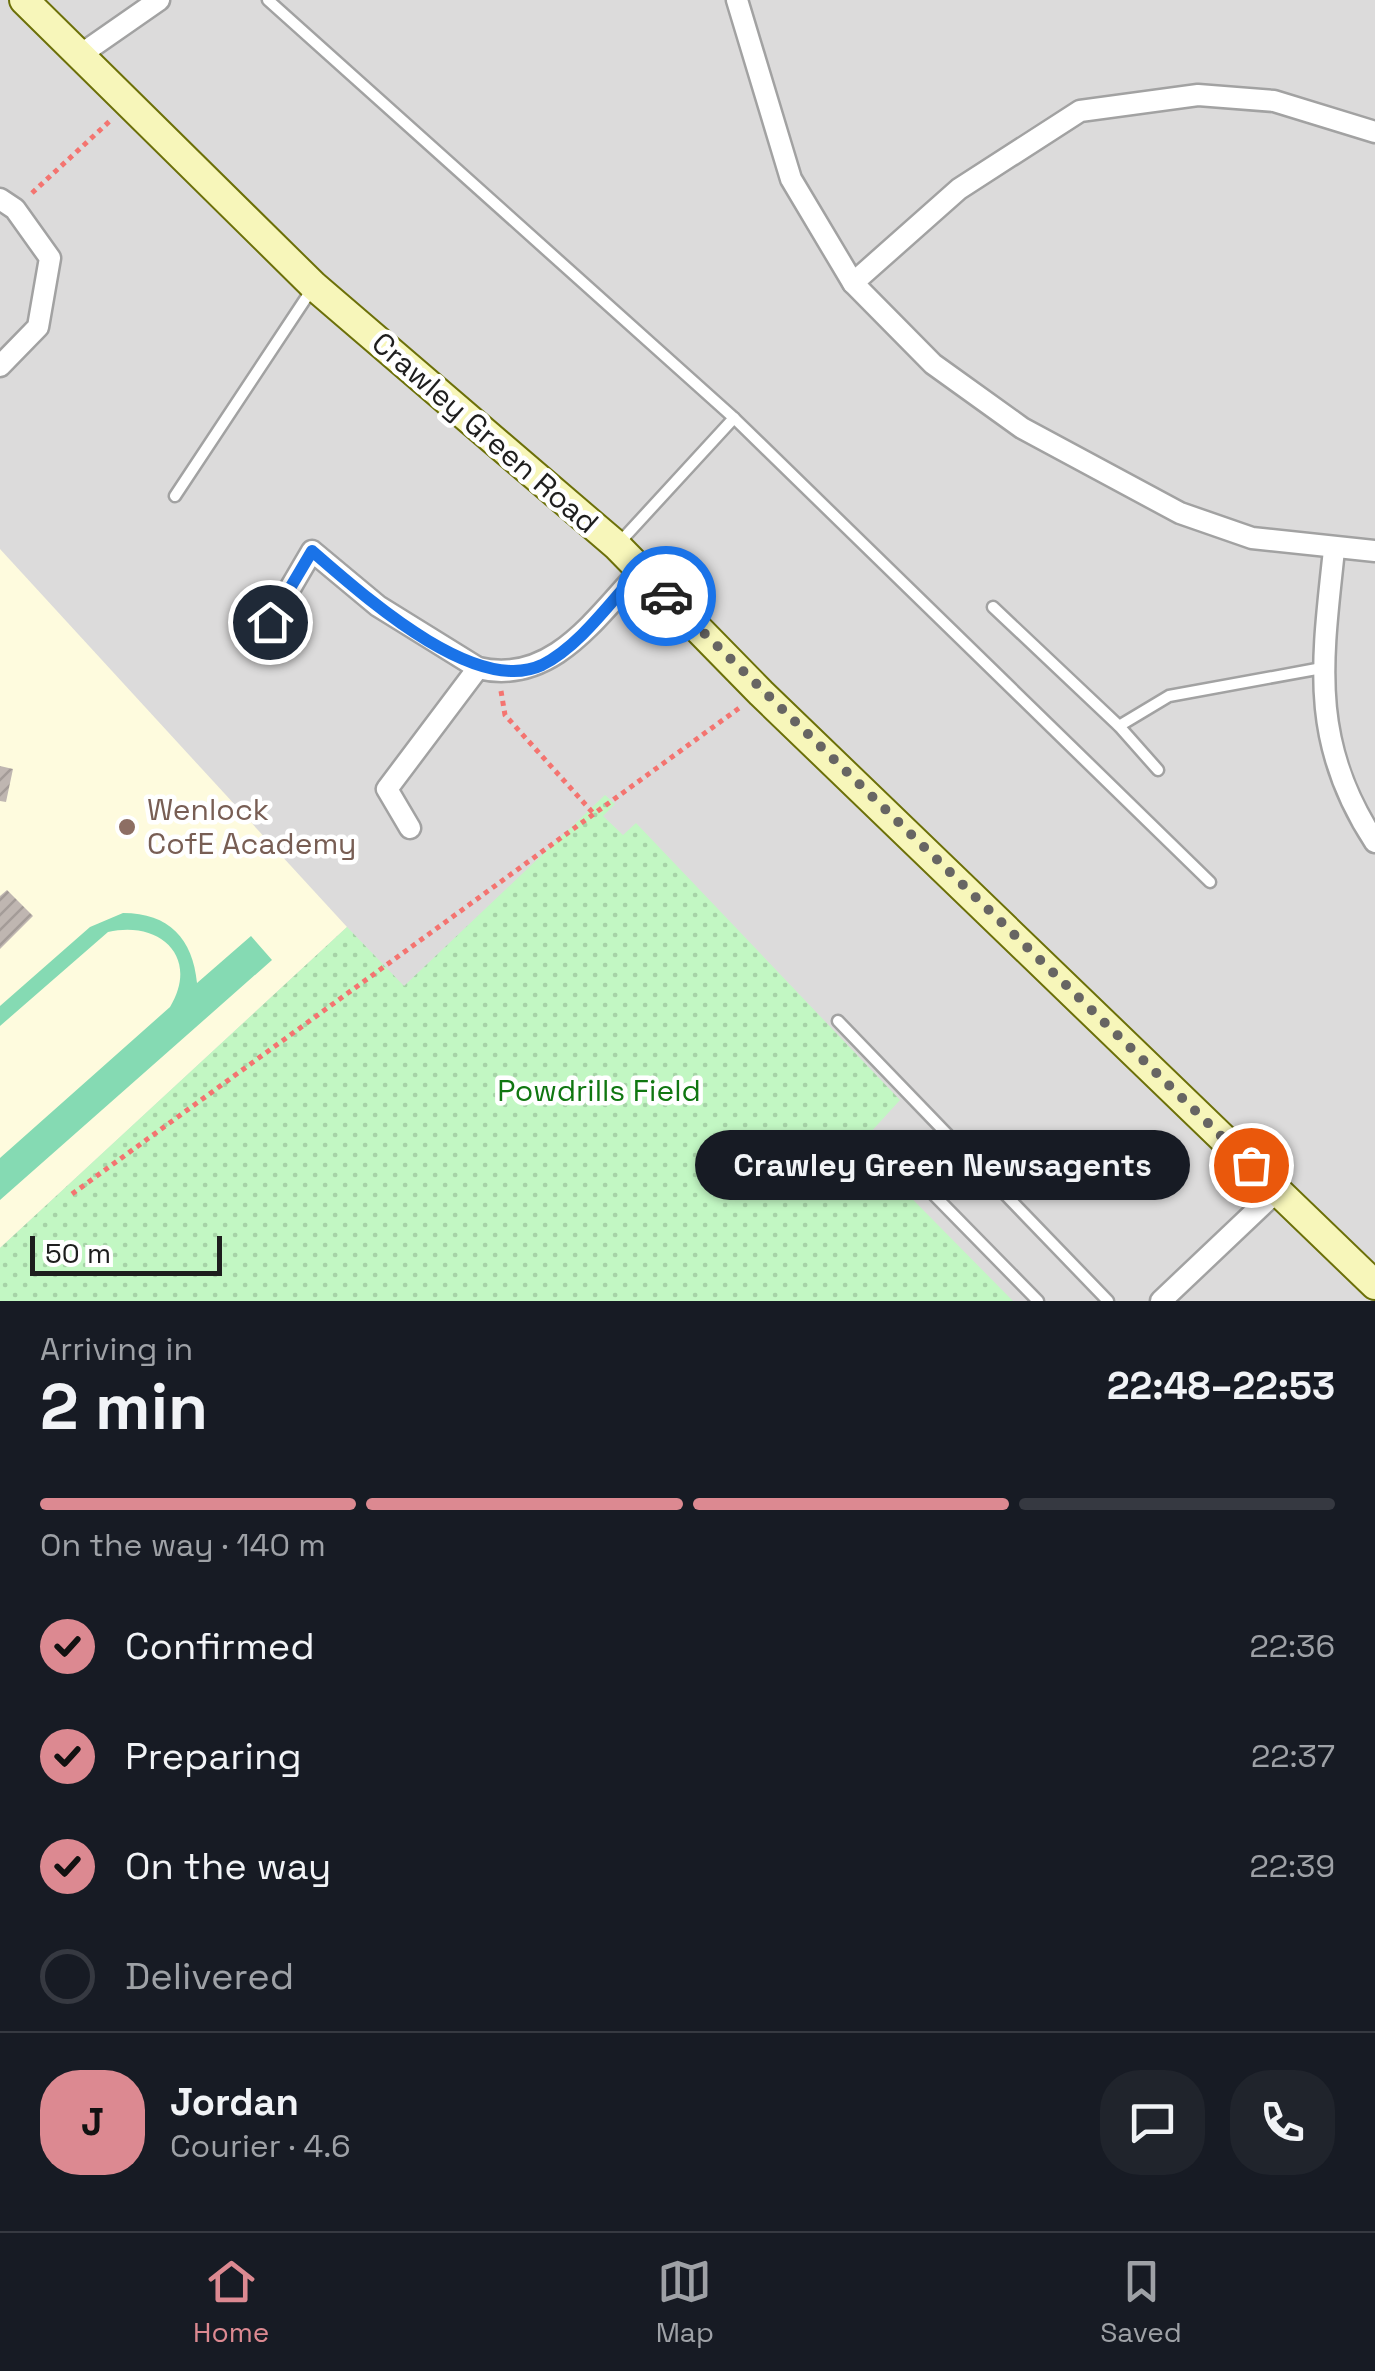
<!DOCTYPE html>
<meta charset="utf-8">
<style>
body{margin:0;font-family:"Space Grotesk",sans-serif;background:#20242c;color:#f1f3f6;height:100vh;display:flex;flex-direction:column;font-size:38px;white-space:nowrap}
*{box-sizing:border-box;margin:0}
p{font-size:32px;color:#9ea1a6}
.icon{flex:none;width:55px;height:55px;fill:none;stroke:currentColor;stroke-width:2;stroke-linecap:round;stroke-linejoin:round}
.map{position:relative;height:1301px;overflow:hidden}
.panel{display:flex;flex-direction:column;background:#171b24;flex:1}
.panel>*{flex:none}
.scale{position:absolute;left:30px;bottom:25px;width:192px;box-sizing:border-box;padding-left:10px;border:5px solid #1e1e1e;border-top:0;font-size:28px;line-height:35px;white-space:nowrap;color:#1e1e1e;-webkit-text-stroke:8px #fff;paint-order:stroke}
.pin{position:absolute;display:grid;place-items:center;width:85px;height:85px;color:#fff;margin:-42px;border:5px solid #fff;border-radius:50%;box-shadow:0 2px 10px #0007}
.courier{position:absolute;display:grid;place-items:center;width:100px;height:100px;margin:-50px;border:8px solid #1a73e8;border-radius:50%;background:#fff;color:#222;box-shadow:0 2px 12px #0007}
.bubble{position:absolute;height:70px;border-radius:35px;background:#171b24;box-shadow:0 2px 8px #0004;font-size:32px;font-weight:700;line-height:70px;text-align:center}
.headline em{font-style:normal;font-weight:700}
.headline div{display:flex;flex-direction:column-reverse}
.headline{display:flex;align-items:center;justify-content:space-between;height:170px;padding:0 40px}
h1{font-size:65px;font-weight:700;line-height:75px}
.bar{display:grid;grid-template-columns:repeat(4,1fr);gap:15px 10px;align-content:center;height:120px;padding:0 40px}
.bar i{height:12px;border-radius:8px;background:#363941}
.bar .active{background:#dc8991}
.bar p{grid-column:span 4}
.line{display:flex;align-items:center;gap:25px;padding:0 40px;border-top:2px solid #363941}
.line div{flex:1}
.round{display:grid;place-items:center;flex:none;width:105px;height:105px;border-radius:40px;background:#20242c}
ol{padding:0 40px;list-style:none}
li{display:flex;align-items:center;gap:30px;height:110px}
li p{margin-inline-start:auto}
li .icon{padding:10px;border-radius:50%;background:#dc8991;color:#111;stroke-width:4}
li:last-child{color:#9ea1a6}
li i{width:55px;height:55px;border:5px solid #363941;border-radius:50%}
.tabs{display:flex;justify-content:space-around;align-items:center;height:140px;border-top:2px solid #363941;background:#171b24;font-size:28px;color:#9ea1a6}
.tabs a{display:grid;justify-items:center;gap:5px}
.tabs .active{color:#dc8991}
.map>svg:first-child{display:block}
.residential{fill:#dcdbdb}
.education{fill:#fefbde}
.park{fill:url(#park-dots)}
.pitch{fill:#85dab3}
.building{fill:url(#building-hatch)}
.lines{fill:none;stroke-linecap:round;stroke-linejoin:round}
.lane-casing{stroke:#a2a2a2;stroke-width:15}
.street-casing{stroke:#a2a2a2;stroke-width:25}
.secondary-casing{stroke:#6c7009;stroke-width:32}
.path{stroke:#f47470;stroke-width:5;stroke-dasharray:5 5;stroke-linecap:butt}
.lane{stroke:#fff;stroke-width:10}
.street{stroke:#fff;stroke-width:20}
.secondary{stroke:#f7f6ba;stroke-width:28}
.done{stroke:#676563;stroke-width:10;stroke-dasharray:0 18}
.route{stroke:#1a73e8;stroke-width:12}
.education-dot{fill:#8d6e63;stroke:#fff;stroke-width:4}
.labels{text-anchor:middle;stroke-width:9;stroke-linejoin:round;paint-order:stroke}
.street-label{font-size:30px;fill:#1e1e1e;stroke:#fff}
.education-label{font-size:30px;fill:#785e54;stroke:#fff;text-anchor:start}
.park-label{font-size:30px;fill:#107711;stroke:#fff}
</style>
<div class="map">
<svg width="1375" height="1301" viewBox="0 0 1375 1301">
<defs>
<pattern id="park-dots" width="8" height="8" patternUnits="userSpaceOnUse" patternTransform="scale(2.5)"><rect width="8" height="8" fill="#c2f7c3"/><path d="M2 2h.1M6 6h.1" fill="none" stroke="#a6d3a7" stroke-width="1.8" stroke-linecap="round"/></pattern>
<pattern id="building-hatch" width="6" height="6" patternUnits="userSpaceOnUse" patternTransform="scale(2.5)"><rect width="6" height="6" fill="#bfb6b1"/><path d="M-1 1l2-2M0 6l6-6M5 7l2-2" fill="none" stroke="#a49c98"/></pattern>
</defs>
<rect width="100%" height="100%" fill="#eeeae4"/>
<rect class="residential" x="0" y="0" width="1375" height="1301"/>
<polygon class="education" points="0,549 347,927 0,1248"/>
<polygon class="park" points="605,795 615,804 603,816 623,835 636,823 900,1100 859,1145 1013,1301 0,1301 0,1248 347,927 404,986"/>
<path class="pitch" d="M 123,913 C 169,913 193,939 197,983 L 251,936 L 272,960 L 0,1200 L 0,1158 L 170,1007 C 200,957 160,920 108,932 L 0,1026 L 0,1006 L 90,927 Z"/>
<g class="building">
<polygon points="0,766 13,769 6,802 0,801"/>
<polygon points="7,890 33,916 0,949 0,896"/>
</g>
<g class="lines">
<g class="lane-casing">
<g id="lane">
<polyline points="268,0 734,418 1210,882"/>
<polyline points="175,496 312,289"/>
<polyline points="620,542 734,418"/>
<polyline points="993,607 1119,726 1158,770"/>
<polyline points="1119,726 1169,696 1322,668"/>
<polyline points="838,1021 1108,1301"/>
<polyline points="882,1142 1038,1301"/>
</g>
</g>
<g class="street-casing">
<g id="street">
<polyline points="737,0 791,179 853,283 933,364 1022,428 1180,513 1252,538 1375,551"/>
<polyline points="80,55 159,0"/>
<polyline points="0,199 15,209 50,258 38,327 0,366"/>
<polyline points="853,283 959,189 1080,111 1198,95 1274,101 1375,132"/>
<path d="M 1334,550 C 1322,662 1309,742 1375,842"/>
<polyline points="271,621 312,551 378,606 478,668"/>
<path d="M 410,828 L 387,789 L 478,668 C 552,686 596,617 641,570"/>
<polyline points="1161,1301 1277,1191"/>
</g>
</g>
<g class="secondary-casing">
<polyline id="secondary" points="24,0 314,286 616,545 761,693 1375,1285"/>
</g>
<g class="path">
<polyline points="32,193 112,119"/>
<polyline points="501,691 505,715 594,814"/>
<polyline points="72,1194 742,706"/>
</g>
<use href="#lane" class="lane"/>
<use href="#street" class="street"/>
<use href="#secondary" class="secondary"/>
</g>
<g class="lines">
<polyline class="done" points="666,596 1251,1165"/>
<path class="route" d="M 270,622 L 312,551 C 361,593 474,697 542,665 C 580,646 611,601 640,570 L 666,596"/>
</g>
<circle class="education-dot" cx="127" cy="827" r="10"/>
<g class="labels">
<g class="street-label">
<text transform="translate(485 433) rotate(41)" y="10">Crawley Green Road</text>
</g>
<g class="education-label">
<text x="147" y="820">Wenlock<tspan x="147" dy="34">CofE Academy</tspan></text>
</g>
<g class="park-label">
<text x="599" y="1101">Powdrills Field</text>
</g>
</g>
</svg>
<div class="scale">50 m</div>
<div class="pin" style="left:1251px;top:1165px;background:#ea580c"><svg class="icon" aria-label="bag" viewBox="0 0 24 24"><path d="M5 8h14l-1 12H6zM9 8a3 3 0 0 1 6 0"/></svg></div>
<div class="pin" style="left:270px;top:622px;background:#1f2937"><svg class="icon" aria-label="home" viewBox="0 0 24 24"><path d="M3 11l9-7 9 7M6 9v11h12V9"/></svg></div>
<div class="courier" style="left:666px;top:596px"><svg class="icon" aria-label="car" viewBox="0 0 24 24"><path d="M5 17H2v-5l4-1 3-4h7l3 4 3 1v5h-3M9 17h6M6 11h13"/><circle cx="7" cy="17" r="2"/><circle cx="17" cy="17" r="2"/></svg></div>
<div class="bubble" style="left:695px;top:1130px;width:495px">Crawley Green Newsagents</div>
</div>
<section class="panel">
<div class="headline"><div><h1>2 min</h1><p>Arriving in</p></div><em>22:48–22:53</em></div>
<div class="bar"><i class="active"></i><i class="active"></i><i class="active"></i><i></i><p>On the way · 140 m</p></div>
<ol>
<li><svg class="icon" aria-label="check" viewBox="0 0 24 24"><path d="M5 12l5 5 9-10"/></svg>Confirmed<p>22:36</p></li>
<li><svg class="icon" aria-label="check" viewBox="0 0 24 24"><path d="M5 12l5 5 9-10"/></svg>Preparing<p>22:37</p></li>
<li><svg class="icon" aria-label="check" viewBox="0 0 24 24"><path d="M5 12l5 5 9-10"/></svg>On the way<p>22:39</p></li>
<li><i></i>Delivered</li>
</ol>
<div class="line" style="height:180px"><b class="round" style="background:#dc8991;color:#111">J</b><div><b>Jordan</b><p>Courier · 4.6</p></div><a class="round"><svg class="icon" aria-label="chat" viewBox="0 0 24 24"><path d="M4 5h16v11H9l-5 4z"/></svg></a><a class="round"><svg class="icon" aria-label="phone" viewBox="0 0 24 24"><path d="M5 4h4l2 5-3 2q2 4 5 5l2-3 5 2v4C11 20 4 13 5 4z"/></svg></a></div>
</section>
<nav class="tabs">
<a class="active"><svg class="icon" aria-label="home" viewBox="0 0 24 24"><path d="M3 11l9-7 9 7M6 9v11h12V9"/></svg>Home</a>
<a><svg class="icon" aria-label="map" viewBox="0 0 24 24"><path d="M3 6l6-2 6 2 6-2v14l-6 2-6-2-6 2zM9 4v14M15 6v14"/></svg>Map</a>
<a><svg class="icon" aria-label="saved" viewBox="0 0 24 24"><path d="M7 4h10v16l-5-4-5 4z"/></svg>Saved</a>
</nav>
